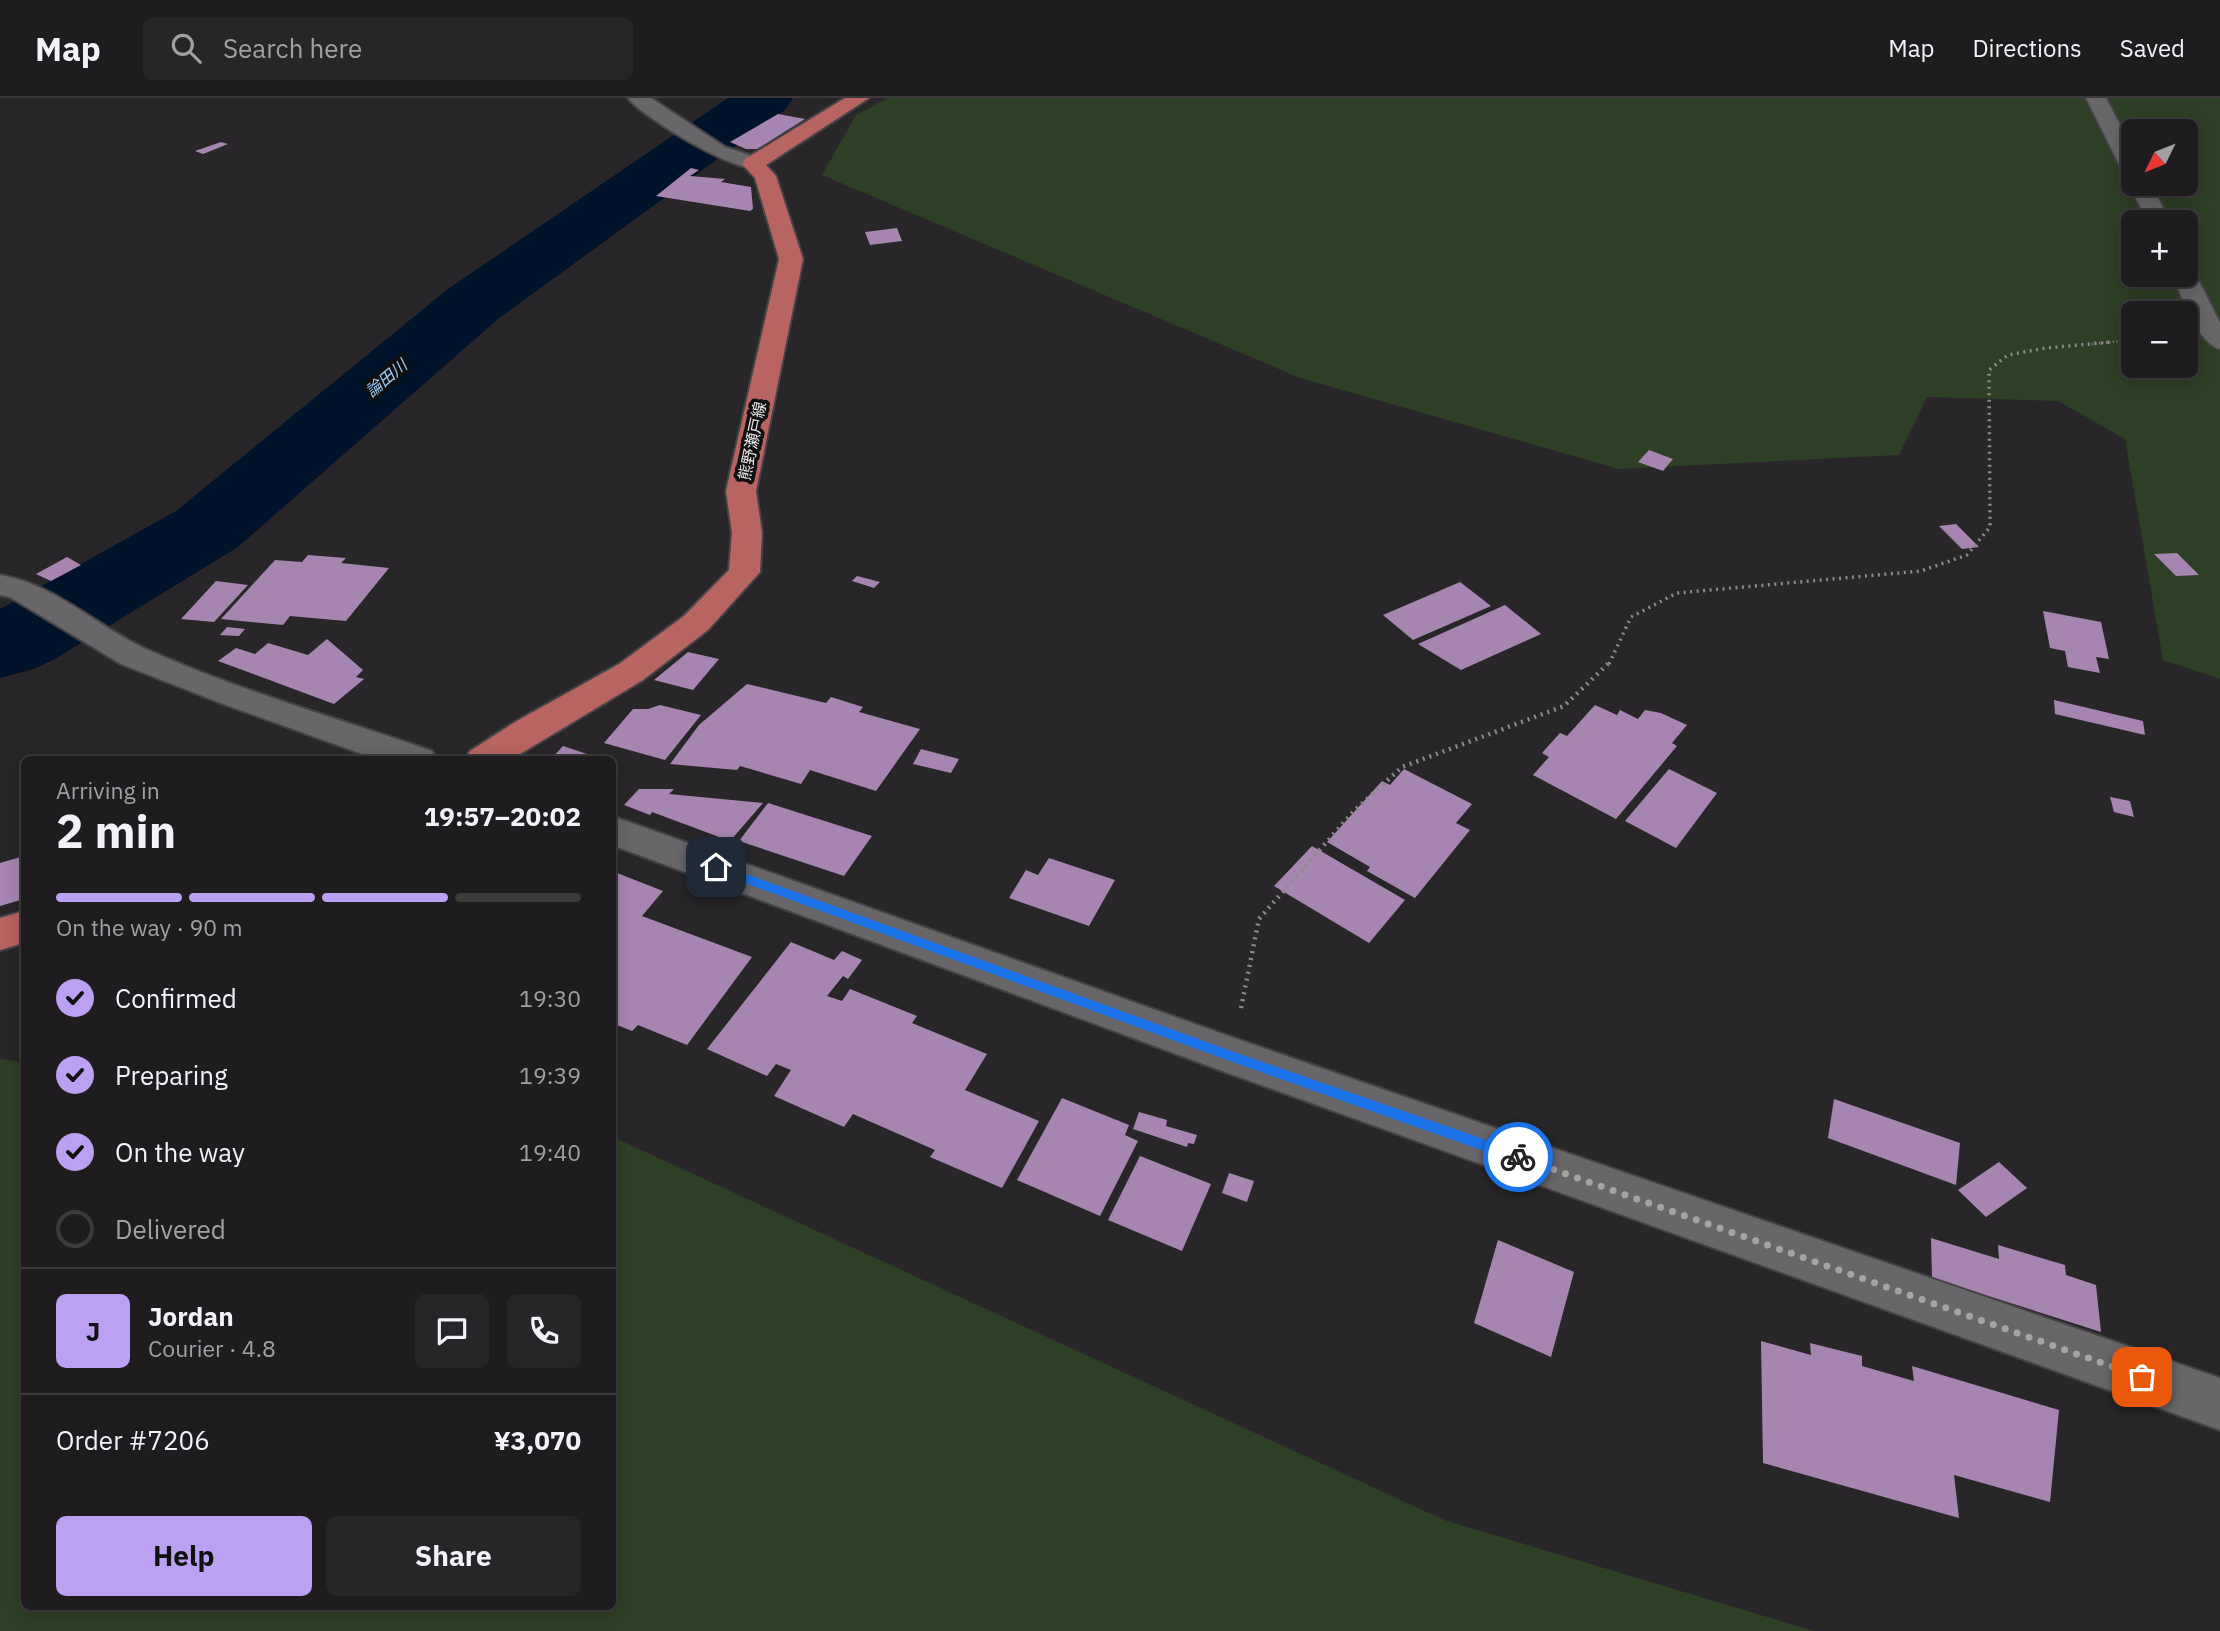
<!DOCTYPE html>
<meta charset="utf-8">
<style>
body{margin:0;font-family:"IBM Plex Sans","Noto Sans JP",sans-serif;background:#272528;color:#f1f3f6;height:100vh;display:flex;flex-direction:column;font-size:26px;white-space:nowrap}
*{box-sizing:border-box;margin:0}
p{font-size:23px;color:#a1a1a4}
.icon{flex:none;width:38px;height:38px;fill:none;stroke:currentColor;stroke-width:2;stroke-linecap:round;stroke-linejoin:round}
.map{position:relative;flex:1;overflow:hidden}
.details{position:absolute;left:21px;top:658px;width:595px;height:854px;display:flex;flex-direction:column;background:#1f1c1f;border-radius:10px;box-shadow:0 4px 18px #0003,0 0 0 2px #3c3a3d}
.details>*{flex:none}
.needle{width:46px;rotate:227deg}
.fabs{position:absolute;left:2121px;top:21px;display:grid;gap:14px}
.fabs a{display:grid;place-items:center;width:77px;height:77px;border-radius:10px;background:#1f1c1f;box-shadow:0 4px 18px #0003,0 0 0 2px #3c3a3d;font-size:35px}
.pin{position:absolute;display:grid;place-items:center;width:60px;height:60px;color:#fff;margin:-30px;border-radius:14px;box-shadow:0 4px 10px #0006}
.courier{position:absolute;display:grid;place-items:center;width:70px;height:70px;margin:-35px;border:5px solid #1a73e8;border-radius:50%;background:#fff;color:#222;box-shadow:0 2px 9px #0007}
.headline em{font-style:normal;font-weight:700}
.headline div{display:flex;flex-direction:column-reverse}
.headline{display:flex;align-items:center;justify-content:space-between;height:119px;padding:0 35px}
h1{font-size:46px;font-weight:700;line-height:52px}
.bar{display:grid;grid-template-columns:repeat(4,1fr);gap:10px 7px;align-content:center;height:84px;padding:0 35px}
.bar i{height:9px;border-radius:5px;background:#3c3a3d}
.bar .on{background:#bca0f2}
.bar p{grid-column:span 4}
.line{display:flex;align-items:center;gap:18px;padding:0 35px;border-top:2px solid #3c3a3d}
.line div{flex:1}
.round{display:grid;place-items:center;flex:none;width:74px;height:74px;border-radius:10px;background:#272528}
ol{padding:0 35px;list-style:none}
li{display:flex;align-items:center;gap:21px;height:77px}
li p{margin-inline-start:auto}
li .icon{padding:7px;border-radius:50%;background:#bca0f2;color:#111;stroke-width:4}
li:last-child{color:#a1a1a4}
li i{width:38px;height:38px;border:4px solid #3c3a3d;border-radius:50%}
.cta{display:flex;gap:14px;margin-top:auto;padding:14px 35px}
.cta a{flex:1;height:80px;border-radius:10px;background:#bca0f2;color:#111;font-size:28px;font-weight:700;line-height:80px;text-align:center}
.cta a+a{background:#272528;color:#f1f3f6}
header{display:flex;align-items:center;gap:42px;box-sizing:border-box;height:98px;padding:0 35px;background:#1f1c1f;border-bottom:2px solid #3c3a3d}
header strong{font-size:33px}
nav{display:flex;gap:38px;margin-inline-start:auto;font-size:24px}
.search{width:490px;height:63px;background:#272528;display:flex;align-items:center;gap:18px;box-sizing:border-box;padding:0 24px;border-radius:10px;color:#a1a1a4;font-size:26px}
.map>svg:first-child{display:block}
.green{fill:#2d3f25;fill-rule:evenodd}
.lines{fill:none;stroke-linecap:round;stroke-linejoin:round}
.river{fill:#00132b;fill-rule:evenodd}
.building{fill:#a686b1}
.minor-casing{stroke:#454346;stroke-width:4}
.major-casing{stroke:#454346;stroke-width:4}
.path-far2{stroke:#8c8a8c;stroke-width:2.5;stroke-dasharray:1 2.5;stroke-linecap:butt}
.path-far1{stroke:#8c8a8c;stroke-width:3.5;stroke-dasharray:2 4.5;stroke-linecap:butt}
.path{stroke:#8c8a8c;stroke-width:4.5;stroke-dasharray:2 5;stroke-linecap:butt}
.minor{fill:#69666a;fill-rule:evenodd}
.major{fill:#b86460;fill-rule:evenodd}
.route{fill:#1a73e8}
.done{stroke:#a6a3a6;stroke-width:7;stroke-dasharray:0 12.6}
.labels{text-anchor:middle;stroke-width:7;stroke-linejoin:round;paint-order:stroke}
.far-water-label{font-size:16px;font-style:italic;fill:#a0ccfc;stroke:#111011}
.far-street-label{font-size:16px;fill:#e9e7e9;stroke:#111011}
</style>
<header>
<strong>Map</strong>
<div class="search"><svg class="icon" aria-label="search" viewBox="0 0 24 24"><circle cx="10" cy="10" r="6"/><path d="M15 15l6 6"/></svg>Search here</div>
<nav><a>Map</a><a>Directions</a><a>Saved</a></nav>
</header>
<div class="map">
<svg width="2220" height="1533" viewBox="0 0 2220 1533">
<rect width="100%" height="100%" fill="#292629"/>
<g class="green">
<path d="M 888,0 L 2220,0 L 2220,581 L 2163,562 L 2125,341 L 2058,303 L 1927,299 L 1899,357 L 1619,371 L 1300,280 L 822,77 L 856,17 ZM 2133,33 L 2186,33 L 2186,86 L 2133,86 ZM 2133,124 L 2186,124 L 2186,177 L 2133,177 ZM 2133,215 L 2186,215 L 2186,268 L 2133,268 Z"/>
<polygon points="0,961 24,964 24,1508 612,1508 613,1039 1444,1422 1814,1533 0,1533"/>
</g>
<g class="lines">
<polygon class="river" points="728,0 793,0 785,12 498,221 238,449 55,561 34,571 0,580 0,511 176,413 448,191"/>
</g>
<g class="building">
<polygon points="778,16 805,21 757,51 746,51 730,44"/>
<polygon points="221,44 228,46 203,56 195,53"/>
<polygon points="691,70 699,72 690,78 725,81 721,84 751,89 753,111 750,113 656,98"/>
<polygon points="897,130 902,143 870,147 865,134"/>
<polygon points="1649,352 1673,361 1663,373 1638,364"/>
<polygon points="1956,426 1979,449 1962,451 1939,428"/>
<polygon points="2177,455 2199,477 2176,478 2154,456"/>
<polygon points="308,457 346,460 341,465 389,470 346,523 290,518 283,527 221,521 275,462 302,464"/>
<polygon points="67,459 81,467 51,483 36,476"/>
<polygon points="857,478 880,484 874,490 852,483"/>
<polygon points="216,483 248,487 214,524 181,521"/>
<polygon points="1460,484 1491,508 1413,542 1383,517"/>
<polygon points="1505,507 1541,536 1461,572 1418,546"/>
<polygon points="2043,513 2101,524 2109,561 2096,559 2100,575 2068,569 2065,553 2050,550"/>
<polygon points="227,529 245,531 239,538 220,537"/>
<polygon points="327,541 363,572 356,579 364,581 334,606 218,563 236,550 255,556 268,545 308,557"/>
<polygon points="688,554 719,561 693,592 654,582"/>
<polygon points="747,586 826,605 831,599 863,609 859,614 920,631 876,693 810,672 801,686 740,668 737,672 670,666 699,627"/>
<polygon points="2054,602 2143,623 2145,637 2055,616"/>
<polygon points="660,607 701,617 665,662 604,645 633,611 648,611"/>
<polygon points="1595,607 1617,617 1620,612 1638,621 1645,612 1661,615 1687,627 1672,645 1677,648 1616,721 1533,677 1549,659 1542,655 1560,635 1567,638"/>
<polygon points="563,648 596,659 593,662 550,662"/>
<polygon points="921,651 959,661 951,675 913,666"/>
<polygon points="1404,671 1472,706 1456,725 1470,732 1415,800 1367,773 1370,769 1327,744 1382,683 1390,687"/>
<polygon points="1669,671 1717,695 1676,750 1625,723"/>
<polygon points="639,691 674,691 669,696 763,705 730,743 652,714 650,717 624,707"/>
<polygon points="2110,699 2130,703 2134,719 2114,714"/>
<polygon points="768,705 872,738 844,778 739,743"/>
<polygon points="1312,748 1405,802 1369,845 1274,788"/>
<polygon points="24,758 24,801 0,808 0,765"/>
<polygon points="1049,760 1115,782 1089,828 1009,800 1026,772 1038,777"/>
<polygon points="612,773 663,793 642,818 752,859 687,947 638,927 632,933 612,925"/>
<polygon points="791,844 834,862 842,853 862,862 848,881 843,878 827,898 842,903 850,891 917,918 912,925 987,956 965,992 1039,1023 1002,1090 930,1059 935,1052 853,1016 844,1029 774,998 791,972 776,966 767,978 707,951"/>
<polygon points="1062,1000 1129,1027 1125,1037 1138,1043 1100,1118 1017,1082"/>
<polygon points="1834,1001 1960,1045 1956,1087 1828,1040"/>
<polygon points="1139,1014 1167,1022 1166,1028 1197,1037 1194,1046 1188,1045 1187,1049 1133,1031"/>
<polygon points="1140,1058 1211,1086 1182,1153 1108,1122"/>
<polygon points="1999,1064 2027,1090 1986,1119 1958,1092"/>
<polygon points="1229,1075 1254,1083 1247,1104 1222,1095"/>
<polygon points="1931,1140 1999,1161 1998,1147 2065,1167 2066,1177 2096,1187 2101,1234 1932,1180"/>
<polygon points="1498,1142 1574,1174 1551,1259 1474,1225"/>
<polygon points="1761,1243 1811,1257 1810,1245 1862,1258 1862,1268 1914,1283 1912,1268 2059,1312 2050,1404 1954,1377 1959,1420 1763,1365"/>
</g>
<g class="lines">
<g class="minor-casing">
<g id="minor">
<path d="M 628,0 L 651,0 L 725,49 L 761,61 L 764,66 L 761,71 C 737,76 642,19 628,0 Z"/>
<polygon points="2086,0 2106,0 2133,52 2133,78 2125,77 2122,72"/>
<polygon points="2132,81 2133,86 2151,86 2170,124 2148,124 2129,86"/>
<path d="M 2186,170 L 2192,172 L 2196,177 L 2220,225 L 2220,251 C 2197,245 2182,198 2172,177 L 2186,177 Z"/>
<path d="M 0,477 C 55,486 96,528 146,551 C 237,592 337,620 432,653 L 437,662 L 379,662 L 218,604 L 121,566 L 10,499 L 0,497 Z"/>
<polygon points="612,718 1234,940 2220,1280 2220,1332 1217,971 612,747"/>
</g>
</g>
<g class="major-casing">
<g id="major">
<polygon points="845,0 869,0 766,67 776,78 803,161 756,393 762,435 760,474 708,532 643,582 510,662 465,662 470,653 515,624 619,566 684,518 729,472 732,435 726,393 779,161 755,80 742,66 745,61"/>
<polygon points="24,813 24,845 0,852 0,820"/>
</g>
</g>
<polyline class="path-far2" points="2092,246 2133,242"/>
<polyline class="path-far1" points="1609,566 1631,519 1677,495 1921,473 1967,457 1990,429 1989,272 2008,257 2046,250 2111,244"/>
<polyline class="path" points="1241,910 1259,821 1354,713 1402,669 1564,608 1610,564"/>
<use href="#minor" class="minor"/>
<use href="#major" class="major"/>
</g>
<polygon class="route" points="716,765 1234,954 1518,1053 1525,1059 1518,1065 1227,962 712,773 712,766"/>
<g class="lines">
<polyline class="done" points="1518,1059 2142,1279"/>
</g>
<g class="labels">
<g class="far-water-label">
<text transform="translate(386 280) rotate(-40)" y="6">論田川</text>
</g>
<g class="far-street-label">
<text transform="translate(752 343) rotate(-78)" y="6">熊野瀬戸線</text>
</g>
</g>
</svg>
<div class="fabs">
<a><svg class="needle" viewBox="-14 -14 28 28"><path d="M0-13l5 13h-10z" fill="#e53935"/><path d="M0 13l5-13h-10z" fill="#a1a1a4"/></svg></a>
<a>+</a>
<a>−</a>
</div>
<div class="pin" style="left:2142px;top:1279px;background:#ea580c"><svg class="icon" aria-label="bag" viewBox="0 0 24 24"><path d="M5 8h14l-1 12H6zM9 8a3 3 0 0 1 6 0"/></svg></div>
<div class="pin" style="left:716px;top:769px;background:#1f2937"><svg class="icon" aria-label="home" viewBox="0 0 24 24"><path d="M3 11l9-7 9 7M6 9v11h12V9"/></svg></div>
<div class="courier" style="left:1518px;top:1059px"><svg class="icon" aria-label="bike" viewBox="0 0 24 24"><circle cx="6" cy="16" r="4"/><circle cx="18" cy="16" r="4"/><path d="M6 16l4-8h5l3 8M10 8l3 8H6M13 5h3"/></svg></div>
<section class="details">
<div class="headline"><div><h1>2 min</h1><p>Arriving in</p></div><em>19:57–20:02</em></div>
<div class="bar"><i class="on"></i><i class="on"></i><i class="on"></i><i></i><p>On the way · 90 m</p></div>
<ol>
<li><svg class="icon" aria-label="check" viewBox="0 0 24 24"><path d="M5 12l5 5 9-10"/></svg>Confirmed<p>19:30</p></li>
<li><svg class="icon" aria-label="check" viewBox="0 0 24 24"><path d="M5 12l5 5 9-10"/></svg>Preparing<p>19:39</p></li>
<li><svg class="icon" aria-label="check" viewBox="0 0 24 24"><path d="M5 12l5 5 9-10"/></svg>On the way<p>19:40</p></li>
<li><i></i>Delivered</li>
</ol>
<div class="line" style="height:126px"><b class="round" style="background:#bca0f2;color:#111">J</b><div><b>Jordan</b><p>Courier · 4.8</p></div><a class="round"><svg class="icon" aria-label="chat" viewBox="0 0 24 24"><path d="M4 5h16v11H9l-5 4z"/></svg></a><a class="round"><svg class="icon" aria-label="phone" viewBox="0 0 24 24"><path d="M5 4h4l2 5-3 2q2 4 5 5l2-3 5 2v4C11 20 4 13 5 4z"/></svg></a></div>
<div class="line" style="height:91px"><div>Order #7206</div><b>¥3,070</b></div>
<div class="cta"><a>Help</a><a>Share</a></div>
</section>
</div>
